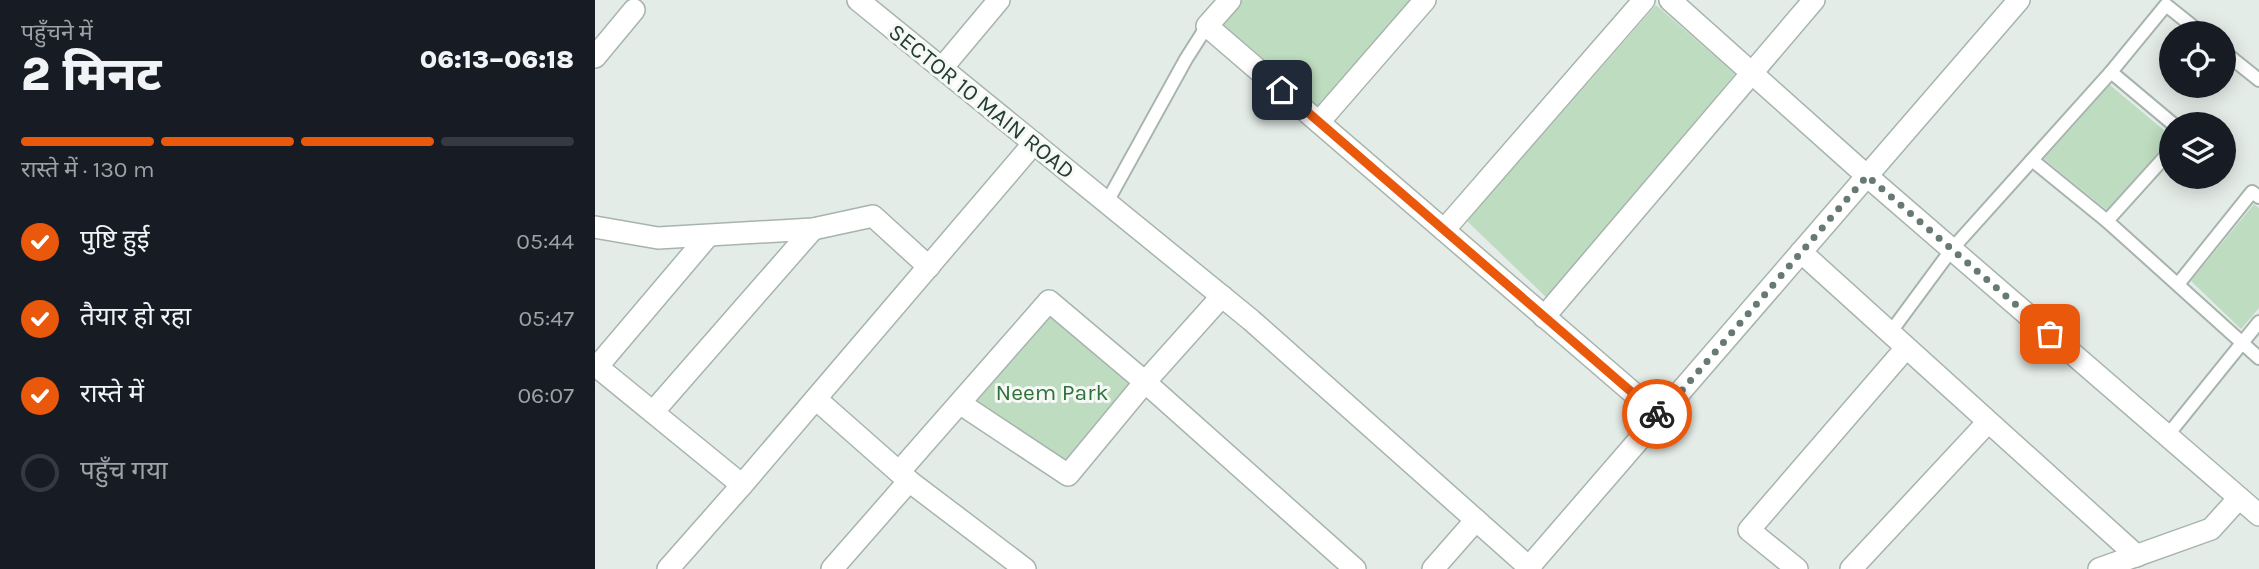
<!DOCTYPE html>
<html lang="hi">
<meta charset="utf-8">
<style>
body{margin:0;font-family:Karla,"Noto Sans Devanagari",sans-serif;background:#242831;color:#f1f3f6;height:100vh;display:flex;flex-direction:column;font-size:26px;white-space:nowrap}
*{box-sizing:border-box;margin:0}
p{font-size:23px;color:#9ea1a6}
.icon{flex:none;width:38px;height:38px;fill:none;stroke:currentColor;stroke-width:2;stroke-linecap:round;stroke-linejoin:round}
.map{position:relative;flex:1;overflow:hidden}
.panel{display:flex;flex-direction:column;background:#171b24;width:595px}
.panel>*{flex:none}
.tools{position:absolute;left:1564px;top:21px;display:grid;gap:14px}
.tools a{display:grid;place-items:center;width:77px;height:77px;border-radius:50%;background:#171b24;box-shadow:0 4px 18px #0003;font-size:35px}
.pin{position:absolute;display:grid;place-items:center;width:60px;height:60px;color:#fff;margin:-30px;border-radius:14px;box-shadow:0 4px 10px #0006}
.courier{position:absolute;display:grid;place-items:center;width:70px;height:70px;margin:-35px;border:5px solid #ea580c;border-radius:50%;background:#fff;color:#222;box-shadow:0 2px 9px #0007}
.summary em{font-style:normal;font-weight:800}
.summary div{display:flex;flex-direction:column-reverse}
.summary{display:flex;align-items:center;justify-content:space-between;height:119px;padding:0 21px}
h1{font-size:46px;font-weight:800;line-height:52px}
.bar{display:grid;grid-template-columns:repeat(4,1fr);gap:10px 7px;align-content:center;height:84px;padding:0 21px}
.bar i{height:9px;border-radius:5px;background:#363941}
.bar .on{background:#ea580c}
.bar p{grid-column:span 4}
ol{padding:0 21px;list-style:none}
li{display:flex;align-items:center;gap:21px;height:77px}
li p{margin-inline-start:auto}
li .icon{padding:7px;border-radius:50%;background:#ea580c;color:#fff;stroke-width:4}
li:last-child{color:#9ea1a6}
li i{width:38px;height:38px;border:4px solid #363941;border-radius:50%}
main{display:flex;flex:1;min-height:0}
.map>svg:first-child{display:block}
.green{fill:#bedcc0}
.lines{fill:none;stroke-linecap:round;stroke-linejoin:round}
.service-casing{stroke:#a7b4ad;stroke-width:16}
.minor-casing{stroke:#a7b4ad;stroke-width:24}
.service{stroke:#fff;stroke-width:12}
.minor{stroke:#fff;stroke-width:21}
.done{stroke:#677a71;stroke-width:7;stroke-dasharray:0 12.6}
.route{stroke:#ea580c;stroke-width:9}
.labels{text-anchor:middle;stroke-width:6;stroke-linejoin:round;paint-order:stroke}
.street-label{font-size:23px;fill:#243c31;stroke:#f4f9f5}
.park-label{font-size:23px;fill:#31703d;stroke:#f4f9f5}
</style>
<main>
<section class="panel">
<div class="summary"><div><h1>2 मिनट</h1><p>पहुँचने में</p></div><em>06:13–06:18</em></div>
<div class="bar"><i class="on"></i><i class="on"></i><i class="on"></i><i></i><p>रास्ते में · 130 m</p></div>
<ol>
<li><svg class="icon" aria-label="check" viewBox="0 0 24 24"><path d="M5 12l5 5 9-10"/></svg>पुष्टि हुई<p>05:44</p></li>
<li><svg class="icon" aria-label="check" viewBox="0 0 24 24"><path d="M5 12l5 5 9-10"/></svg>तैयार हो रहा<p>05:47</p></li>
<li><svg class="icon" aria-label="check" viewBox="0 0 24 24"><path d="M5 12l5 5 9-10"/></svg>रास्ते में<p>06:07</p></li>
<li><i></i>पहुँच गया</li>
</ol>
</section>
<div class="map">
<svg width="1664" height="569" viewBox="0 0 1664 569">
<rect width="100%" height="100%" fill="#e4ece7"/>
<g class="green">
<polygon points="643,0 831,0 730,119 620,25"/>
<polygon points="1061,5 1140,74 952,298 872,221"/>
<polygon points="1515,85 1577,137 1512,210 1449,159"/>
<polygon points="1659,204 1664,208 1664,308 1646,329 1596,281"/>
<polygon points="449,311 535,384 471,468 371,403"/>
</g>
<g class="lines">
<g class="service-casing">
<g id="service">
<polyline points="1629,52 1664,80"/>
<polyline points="1516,72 1571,5 1606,33"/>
<polyline points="1437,160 1512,221 1577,149"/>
<polyline points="512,202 591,59 612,26"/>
<polyline points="1512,221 1664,358"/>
<polyline points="1584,283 1657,192 1664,197"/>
<polyline points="1295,333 1357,249 1516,72 1578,124"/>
<polyline points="1572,436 1664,322"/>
</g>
</g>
<g class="minor-casing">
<g id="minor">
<polyline points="263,0 656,320 936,569"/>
<polyline points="635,0 612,26 1065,416"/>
<polyline points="1075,0 1272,176 1664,515"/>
<polyline points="0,57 39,10"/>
<polyline points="347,68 404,0"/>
<polyline points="724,122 830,0"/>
<polyline points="0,227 63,238 218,229 278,216 334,267"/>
<polyline points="849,230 1049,0"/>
<polyline points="1206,252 1542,556"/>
<polyline points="949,317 1219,0"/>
<polyline points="0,365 147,485"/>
<polyline points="2,367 113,236"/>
<polyline points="221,399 314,481 430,569"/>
<polyline points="366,404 473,475 550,382 760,569"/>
<polyline points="58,412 218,229"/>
<polyline points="304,472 454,301 550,382 627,296"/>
<polyline points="934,567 1424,0"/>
<polyline points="73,569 147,485 439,143"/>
<polyline points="237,569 314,481"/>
<polyline points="838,569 881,520"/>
<polyline points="1202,569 1154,530 1311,348"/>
<polyline points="1256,569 1393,422"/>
<polyline points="1504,569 1616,529 1644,498"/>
</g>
</g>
<use href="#service" class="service"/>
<use href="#minor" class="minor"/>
</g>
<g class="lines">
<polyline class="done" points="1062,414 1065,416 1272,176 1455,334"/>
<polyline class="route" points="687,90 1062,414"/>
</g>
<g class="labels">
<g class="street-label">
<text transform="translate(387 101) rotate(39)" y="8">SECTOR 10 MAIN ROAD</text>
</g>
<g class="park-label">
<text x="457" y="400">Neem Park</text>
</g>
</g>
</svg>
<div class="tools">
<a><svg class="icon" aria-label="locate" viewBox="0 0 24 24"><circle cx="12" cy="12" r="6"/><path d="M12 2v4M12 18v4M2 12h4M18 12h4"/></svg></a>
<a><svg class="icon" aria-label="layers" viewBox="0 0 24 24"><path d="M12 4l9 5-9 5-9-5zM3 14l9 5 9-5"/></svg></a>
</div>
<div class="pin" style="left:1455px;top:334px;background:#ea580c"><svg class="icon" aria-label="bag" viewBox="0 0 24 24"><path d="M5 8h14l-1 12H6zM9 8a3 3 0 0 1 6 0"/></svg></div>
<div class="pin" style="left:687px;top:90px;background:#1f2937"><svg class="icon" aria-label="home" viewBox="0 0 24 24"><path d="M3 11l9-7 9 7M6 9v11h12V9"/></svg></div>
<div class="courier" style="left:1062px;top:414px"><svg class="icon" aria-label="bike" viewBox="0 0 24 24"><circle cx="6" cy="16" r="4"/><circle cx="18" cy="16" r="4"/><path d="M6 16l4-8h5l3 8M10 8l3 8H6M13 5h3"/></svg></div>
</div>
</main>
